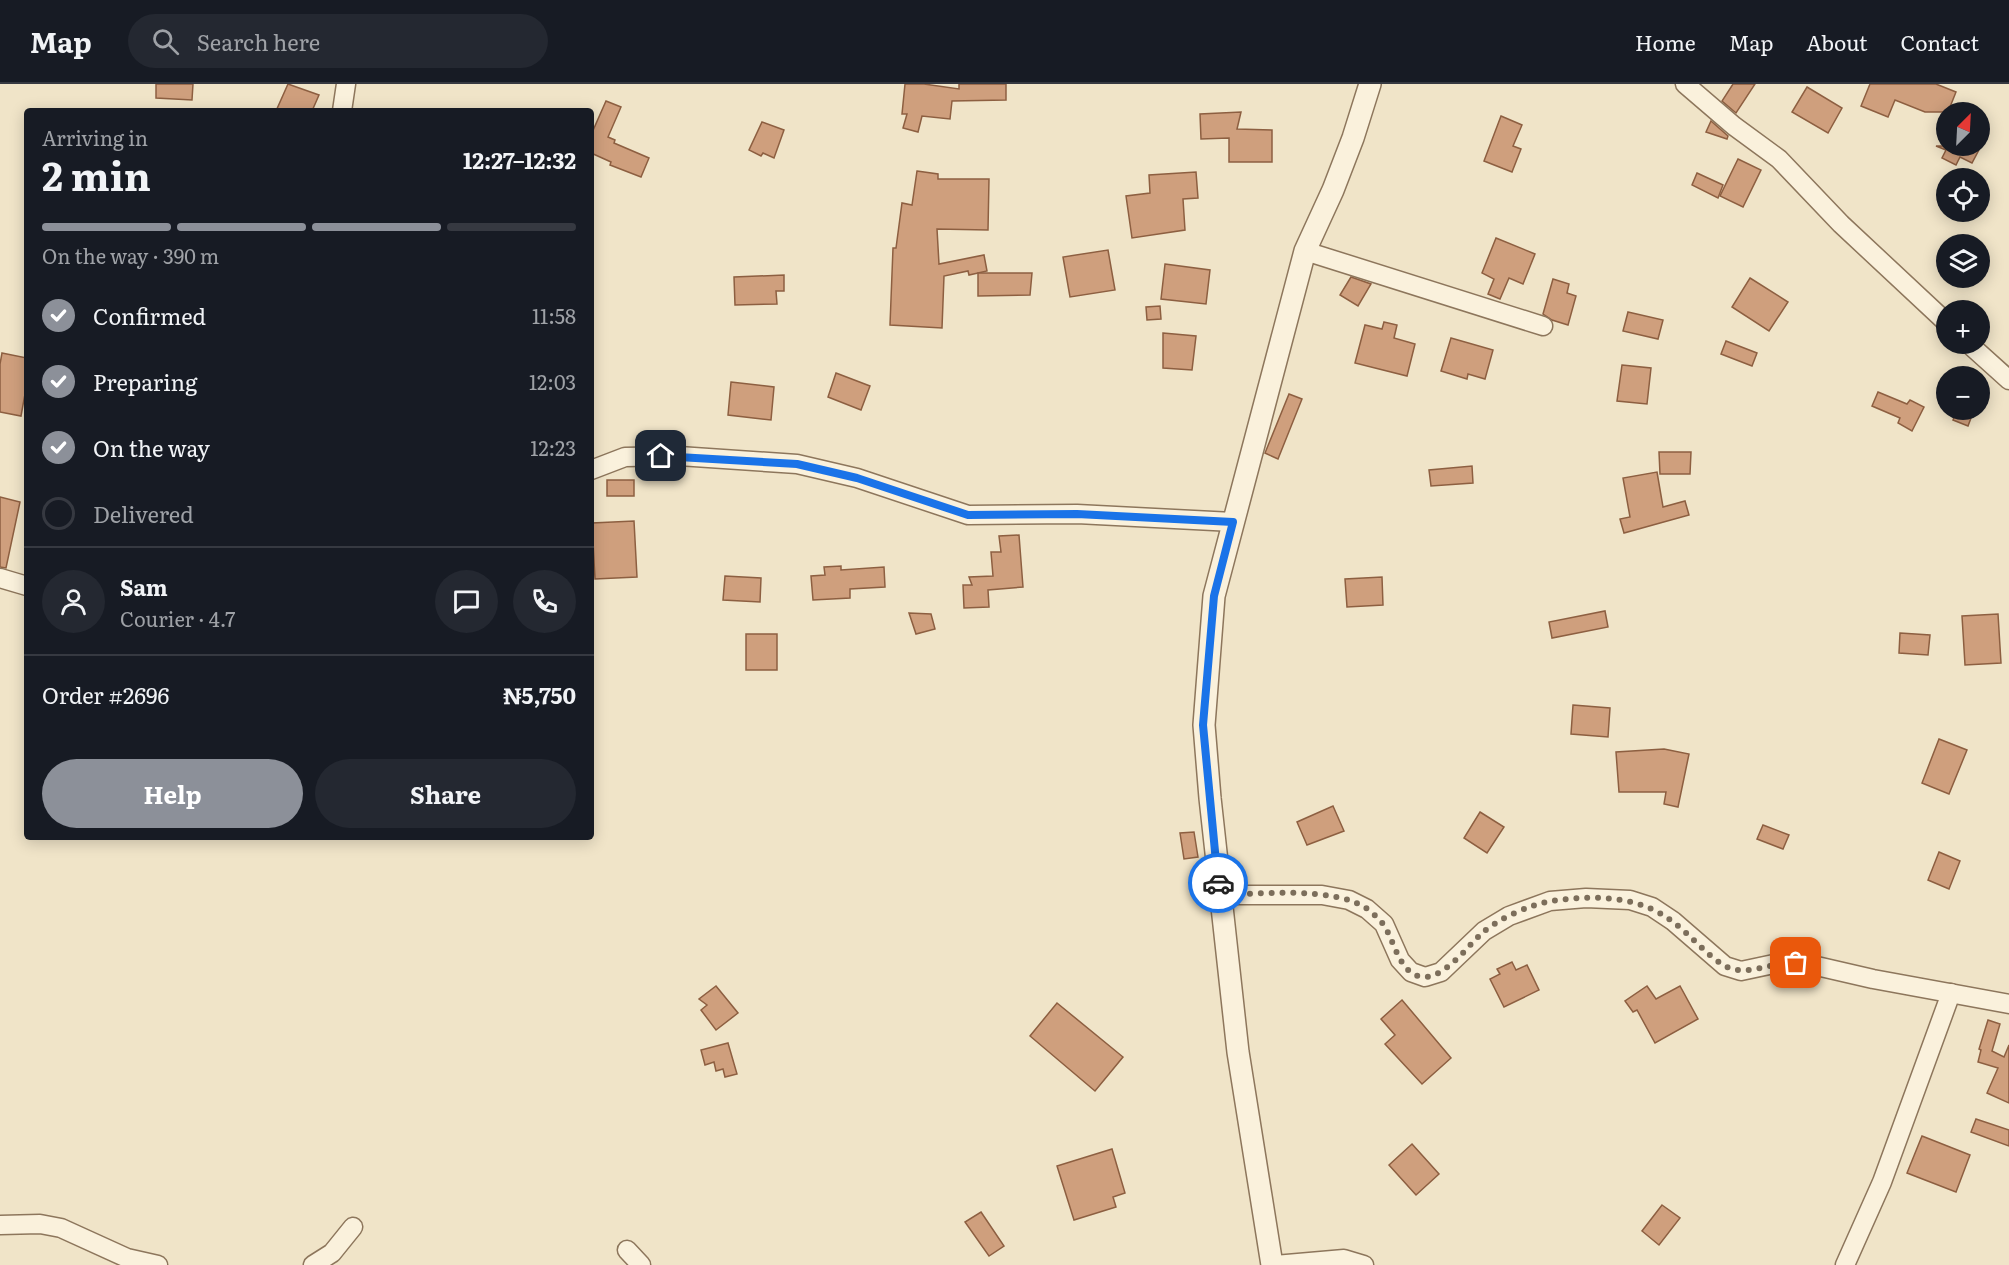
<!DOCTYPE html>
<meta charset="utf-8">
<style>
body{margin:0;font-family:Literata,serif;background:#242831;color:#f1f3f6;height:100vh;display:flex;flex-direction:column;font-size:22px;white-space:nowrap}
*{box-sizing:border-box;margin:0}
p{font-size:20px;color:#9ea1a6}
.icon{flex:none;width:33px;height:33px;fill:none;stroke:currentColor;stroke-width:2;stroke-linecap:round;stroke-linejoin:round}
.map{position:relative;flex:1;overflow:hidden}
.details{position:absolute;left:24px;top:24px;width:570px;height:732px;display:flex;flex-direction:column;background:#171b24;border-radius:6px;box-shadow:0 3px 15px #0003}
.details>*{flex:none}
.needle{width:39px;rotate:24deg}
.fabs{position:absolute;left:1936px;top:18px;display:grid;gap:12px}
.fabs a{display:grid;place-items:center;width:54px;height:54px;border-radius:50%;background:#171b24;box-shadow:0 3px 15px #0003;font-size:30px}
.pin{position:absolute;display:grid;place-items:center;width:51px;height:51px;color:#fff;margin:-26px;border-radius:12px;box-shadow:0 3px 9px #0006}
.courier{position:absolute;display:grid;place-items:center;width:60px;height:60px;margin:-30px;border:4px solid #1a73e8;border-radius:50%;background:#fff;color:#222;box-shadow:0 2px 8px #0007}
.headline em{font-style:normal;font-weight:700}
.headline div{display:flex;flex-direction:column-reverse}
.headline{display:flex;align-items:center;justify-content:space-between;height:102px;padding:0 18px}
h1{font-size:39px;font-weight:700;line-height:45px}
.bar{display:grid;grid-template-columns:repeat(4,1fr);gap:9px 6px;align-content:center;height:72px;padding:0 18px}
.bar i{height:8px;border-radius:4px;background:#363941}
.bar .active{background:#8c9099}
.bar p{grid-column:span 4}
.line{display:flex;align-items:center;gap:15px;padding:0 18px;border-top:2px solid #363941}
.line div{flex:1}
.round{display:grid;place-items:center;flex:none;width:63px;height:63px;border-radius:32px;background:#242831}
ol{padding:0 18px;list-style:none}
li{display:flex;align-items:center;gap:18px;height:66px}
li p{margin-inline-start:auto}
li .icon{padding:6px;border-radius:50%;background:#8c9099;color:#fff;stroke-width:4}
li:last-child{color:#9ea1a6}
li i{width:33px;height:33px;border:3px solid #363941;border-radius:50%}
.button{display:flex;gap:12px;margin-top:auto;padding:12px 18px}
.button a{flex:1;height:69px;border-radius:36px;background:#8c9099;color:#fff;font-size:24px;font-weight:700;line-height:69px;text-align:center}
.button a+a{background:#242831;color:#f1f3f6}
header{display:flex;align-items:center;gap:36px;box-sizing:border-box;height:84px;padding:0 30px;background:#171b24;border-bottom:2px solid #363941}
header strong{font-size:28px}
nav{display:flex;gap:33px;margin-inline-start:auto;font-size:21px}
.search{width:420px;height:54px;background:#242831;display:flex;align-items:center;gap:15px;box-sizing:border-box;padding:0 21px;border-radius:33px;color:#9ea1a6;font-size:22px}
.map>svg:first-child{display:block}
.building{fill:#cf9f7d;stroke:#8d5f41;stroke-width:1.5}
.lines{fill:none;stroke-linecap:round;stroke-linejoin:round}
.minor-casing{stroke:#8d765c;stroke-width:21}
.tertiary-casing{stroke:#8d765c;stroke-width:24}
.minor{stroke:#faf1dc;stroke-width:18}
.tertiary{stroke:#faf1dc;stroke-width:21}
.done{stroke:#7c6e5b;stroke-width:6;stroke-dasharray:0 10.8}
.route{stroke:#1a73e8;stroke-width:8}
</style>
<header>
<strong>Map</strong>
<div class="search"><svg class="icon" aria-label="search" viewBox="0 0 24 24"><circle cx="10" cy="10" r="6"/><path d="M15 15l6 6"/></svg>Search here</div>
<nav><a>Home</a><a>Map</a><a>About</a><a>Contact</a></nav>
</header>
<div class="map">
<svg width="2009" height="1181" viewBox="0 0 2009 1181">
<rect width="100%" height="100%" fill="#f0e4c8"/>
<g class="building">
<polygon points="156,0 193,0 192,16 156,14"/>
<polygon points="288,0 319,11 312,27 276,27"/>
<polygon points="905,0 924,0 959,5 959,0 1006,0 1006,16 952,17 950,35 922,32 918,48 903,44 907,30 902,30"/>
<polygon points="1733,0 1755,0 1736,29 1722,17"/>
<polygon points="1870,0 1936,0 1956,8 1948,28 1925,28 1895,16 1888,33 1861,22"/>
<polygon points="1807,3 1842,24 1828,49 1792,28"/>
<polygon points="606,17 621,23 608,53 615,56 614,59 649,74 641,93 610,81 611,78 591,69 591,51"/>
<polygon points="1241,28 1237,45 1272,46 1272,78 1229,78 1229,54 1201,55 1200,30"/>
<polygon points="1501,32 1522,41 1513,62 1521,65 1512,88 1484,77"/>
<polygon points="1711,37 1728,52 1727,55 1706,48"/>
<polygon points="762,38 784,46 774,74 763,69 761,72 749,66"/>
<polygon points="1936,62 1981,62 1972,79 1960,73 1956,81 1942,74 1946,66"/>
<polygon points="1738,75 1761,86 1743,123 1720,112"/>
<polygon points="917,87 938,90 938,95 989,95 988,146 937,145 939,180 984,171 987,187 969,191 968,187 944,192 942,244 890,241 893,164 896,164 902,119 912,121"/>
<polygon points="1196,88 1198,114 1183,115 1185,146 1132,154 1126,112 1150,109 1149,91"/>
<polygon points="1697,89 1723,101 1718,114 1692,101"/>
<polygon points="1496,154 1535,170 1523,200 1509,194 1500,215 1488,210 1494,195 1482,189"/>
<polygon points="1108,166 1115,206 1070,213 1063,173"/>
<polygon points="1165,180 1210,186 1206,220 1161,215"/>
<polygon points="978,189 1032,189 1030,211 978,212"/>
<polygon points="784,191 784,207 776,207 777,220 735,221 734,193"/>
<polygon points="1351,193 1371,200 1358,222 1340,211"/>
<polygon points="1750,194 1788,218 1769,247 1732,223"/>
<polygon points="1553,195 1569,200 1567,209 1576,212 1568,241 1552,236 1543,230"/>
<polygon points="1160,222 1161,235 1147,236 1146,223"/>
<polygon points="1628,228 1663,236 1658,255 1623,247"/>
<polygon points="1384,238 1397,241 1394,254 1415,260 1407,292 1355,279 1365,241 1382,245"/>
<polygon points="1163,249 1196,252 1192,286 1163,284"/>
<polygon points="1451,254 1493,266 1485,295 1468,290 1467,295 1441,287"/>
<polygon points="1726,257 1757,269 1752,282 1721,270"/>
<polygon points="2,269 27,274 25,294 27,295 27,311 25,310 21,332 0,328 0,280"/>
<polygon points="1622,281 1651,284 1647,320 1617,317"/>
<polygon points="836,289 870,302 861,326 828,313"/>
<polygon points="731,298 774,303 771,336 728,331"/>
<polygon points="1878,308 1907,320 1910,316 1924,323 1912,347 1898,339 1900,334 1872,322"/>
<polygon points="1289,310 1302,315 1278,375 1265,369"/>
<polygon points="1957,326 1974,326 1968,342 1953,336"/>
<polygon points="1659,368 1691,368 1690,390 1660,390"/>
<polygon points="1472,382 1473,399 1431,402 1429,386"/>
<polygon points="1657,388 1663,423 1685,417 1689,431 1624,449 1620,435 1630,433 1623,394"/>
<rect x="607" y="396" width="27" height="16"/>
<polygon points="0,413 20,418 6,484 0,483"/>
<polygon points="634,437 637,493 595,495 592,439"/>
<polygon points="1019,451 1023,503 988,506 989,523 964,524 963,501 972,501 969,493 993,492 991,468 1001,468 999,452"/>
<polygon points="841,482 841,486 884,483 885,503 850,505 850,514 813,516 811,492 825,491 824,483"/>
<polygon points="725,492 761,494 760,518 723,516"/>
<polygon points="1382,493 1383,521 1347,523 1345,495"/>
<polygon points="1605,527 1608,543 1552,554 1549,538"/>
<polygon points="909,529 931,530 935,545 916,550"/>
<polygon points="1998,530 2001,579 1965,581 1962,532"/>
<polygon points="1900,549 1930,551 1928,571 1899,569"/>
<rect x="746" y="550" width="31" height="36"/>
<polygon points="1573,621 1610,624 1608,653 1571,650"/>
<polygon points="1939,655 1967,666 1949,710 1922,699"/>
<polygon points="1664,665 1689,670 1678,723 1664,720 1666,708 1619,708 1616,668"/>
<polygon points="1333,722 1344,747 1307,761 1297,738"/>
<polygon points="1480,728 1504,743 1487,769 1464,754"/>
<polygon points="1763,741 1789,751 1783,765 1757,755"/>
<polygon points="1194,748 1198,773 1184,775 1180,749"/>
<polygon points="1939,768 1960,777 1949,805 1928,796"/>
<polygon points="1512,878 1516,886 1527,881 1539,906 1504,923 1490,895 1500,890 1497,885"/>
<polygon points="716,902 738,929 716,946 701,926 707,921 699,915"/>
<polygon points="1647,902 1656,915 1680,902 1698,935 1655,959 1637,926 1633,928 1625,917"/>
<polygon points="1402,916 1451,974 1422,1000 1385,960 1395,951 1381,935"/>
<polygon points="1057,919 1123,973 1095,1007 1030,952"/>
<polygon points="1988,936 2000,940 1992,967 2004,973 2009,961 2009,1019 1987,1009 1998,984 1978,978 1981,966 1979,965"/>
<polygon points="728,959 737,990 725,993 723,985 716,987 714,978 705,981 701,966"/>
<polygon points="1976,1035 2009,1046 2009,1062 1971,1048"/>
<polygon points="1922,1052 1970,1071 1956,1108 1907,1089"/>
<polygon points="1412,1060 1439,1090 1416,1111 1389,1081"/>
<polygon points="1112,1065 1125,1109 1113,1113 1116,1123 1074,1136 1057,1082"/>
<polygon points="1662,1121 1680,1134 1659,1161 1642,1147"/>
<polygon points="981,1128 1004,1162 989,1172 965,1138"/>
</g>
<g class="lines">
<g class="minor-casing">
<g id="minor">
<polyline points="1685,0 1734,42 1779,75 1841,140 1947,239"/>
<polyline points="342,27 346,0"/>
<polyline points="1305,167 1543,242"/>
<polyline points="1969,260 2009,296"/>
<polyline points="591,386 625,373 679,372 797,380 857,394 968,431 1077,430 1233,438"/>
<polyline points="0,494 27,502"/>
<polyline points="1219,811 1322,811 1349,816 1367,825 1384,840 1400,876 1411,888 1425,893 1441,888 1484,847 1509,832 1550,817 1586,814 1630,816 1652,823 1673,837 1725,882 1741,887 1783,878 1808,880 1873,895 2009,920"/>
<polyline points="0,1141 40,1140 61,1144 127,1174 158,1181"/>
<polyline points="627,1166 641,1181"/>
<polyline points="313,1181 332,1169 353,1143"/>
<polyline points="1275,1181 1344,1175 1364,1181"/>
<polyline points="1845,1181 1882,1098 1951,909"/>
</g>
</g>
<g class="tertiary-casing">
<polyline id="tertiary" points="1272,1181 1238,968 1210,714 1204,641 1214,512 1305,167 1333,106 1353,54 1370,0"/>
</g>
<use href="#minor" class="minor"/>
<use href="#tertiary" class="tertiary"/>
</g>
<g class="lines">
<path class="done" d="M 1218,799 L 1219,811 C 1259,810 1332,802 1366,824 C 1372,828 1379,835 1383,840 C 1395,856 1399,894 1426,893 C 1447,891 1468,862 1482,849 C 1498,835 1531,820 1552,817 C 1593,811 1639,811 1673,838 C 1691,851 1706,871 1725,882 C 1746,894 1773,877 1796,879"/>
<polyline class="route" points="661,372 797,380 857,394 968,431 1077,430 1233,438 1214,512 1203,641 1218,799"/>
</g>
</svg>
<div class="fabs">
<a><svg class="needle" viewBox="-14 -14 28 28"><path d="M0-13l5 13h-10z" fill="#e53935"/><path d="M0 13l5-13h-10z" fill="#9ea1a6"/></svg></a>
<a><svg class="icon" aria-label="locate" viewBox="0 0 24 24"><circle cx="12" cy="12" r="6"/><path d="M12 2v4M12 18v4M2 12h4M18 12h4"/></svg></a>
<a><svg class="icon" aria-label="layers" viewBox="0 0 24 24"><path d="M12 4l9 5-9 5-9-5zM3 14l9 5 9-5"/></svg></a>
<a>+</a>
<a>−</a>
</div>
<div class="pin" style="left:1796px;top:879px;background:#ea580c"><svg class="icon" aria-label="bag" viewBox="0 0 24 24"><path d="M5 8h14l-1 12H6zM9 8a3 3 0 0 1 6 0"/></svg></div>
<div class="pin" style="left:661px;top:372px;background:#1f2937"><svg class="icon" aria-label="home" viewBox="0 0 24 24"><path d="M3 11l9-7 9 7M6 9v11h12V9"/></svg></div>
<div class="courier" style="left:1218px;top:799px"><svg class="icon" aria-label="car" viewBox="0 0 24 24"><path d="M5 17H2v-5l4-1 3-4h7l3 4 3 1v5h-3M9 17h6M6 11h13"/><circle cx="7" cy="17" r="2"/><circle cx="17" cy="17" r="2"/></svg></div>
<section class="details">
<div class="headline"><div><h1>2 min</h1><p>Arriving in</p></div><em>12:27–12:32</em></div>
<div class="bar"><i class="active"></i><i class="active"></i><i class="active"></i><i></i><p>On the way · 390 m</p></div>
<ol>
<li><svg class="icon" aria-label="check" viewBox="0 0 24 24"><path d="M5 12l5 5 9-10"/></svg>Confirmed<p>11:58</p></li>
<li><svg class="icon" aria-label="check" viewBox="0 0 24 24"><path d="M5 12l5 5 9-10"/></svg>Preparing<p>12:03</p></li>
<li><svg class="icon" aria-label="check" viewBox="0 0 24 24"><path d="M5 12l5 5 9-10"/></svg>On the way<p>12:23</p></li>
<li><i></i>Delivered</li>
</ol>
<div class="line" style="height:108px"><a class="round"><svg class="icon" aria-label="person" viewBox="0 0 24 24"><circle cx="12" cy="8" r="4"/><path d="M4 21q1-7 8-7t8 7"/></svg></a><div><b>Sam</b><p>Courier · 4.7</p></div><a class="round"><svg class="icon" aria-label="chat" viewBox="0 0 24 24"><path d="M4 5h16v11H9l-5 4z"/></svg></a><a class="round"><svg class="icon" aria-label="phone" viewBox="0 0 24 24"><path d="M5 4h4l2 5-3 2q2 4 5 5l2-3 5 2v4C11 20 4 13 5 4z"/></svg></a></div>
<div class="line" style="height:78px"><div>Order #2696</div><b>₦5,750</b></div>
<div class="button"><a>Help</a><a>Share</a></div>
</section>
</div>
